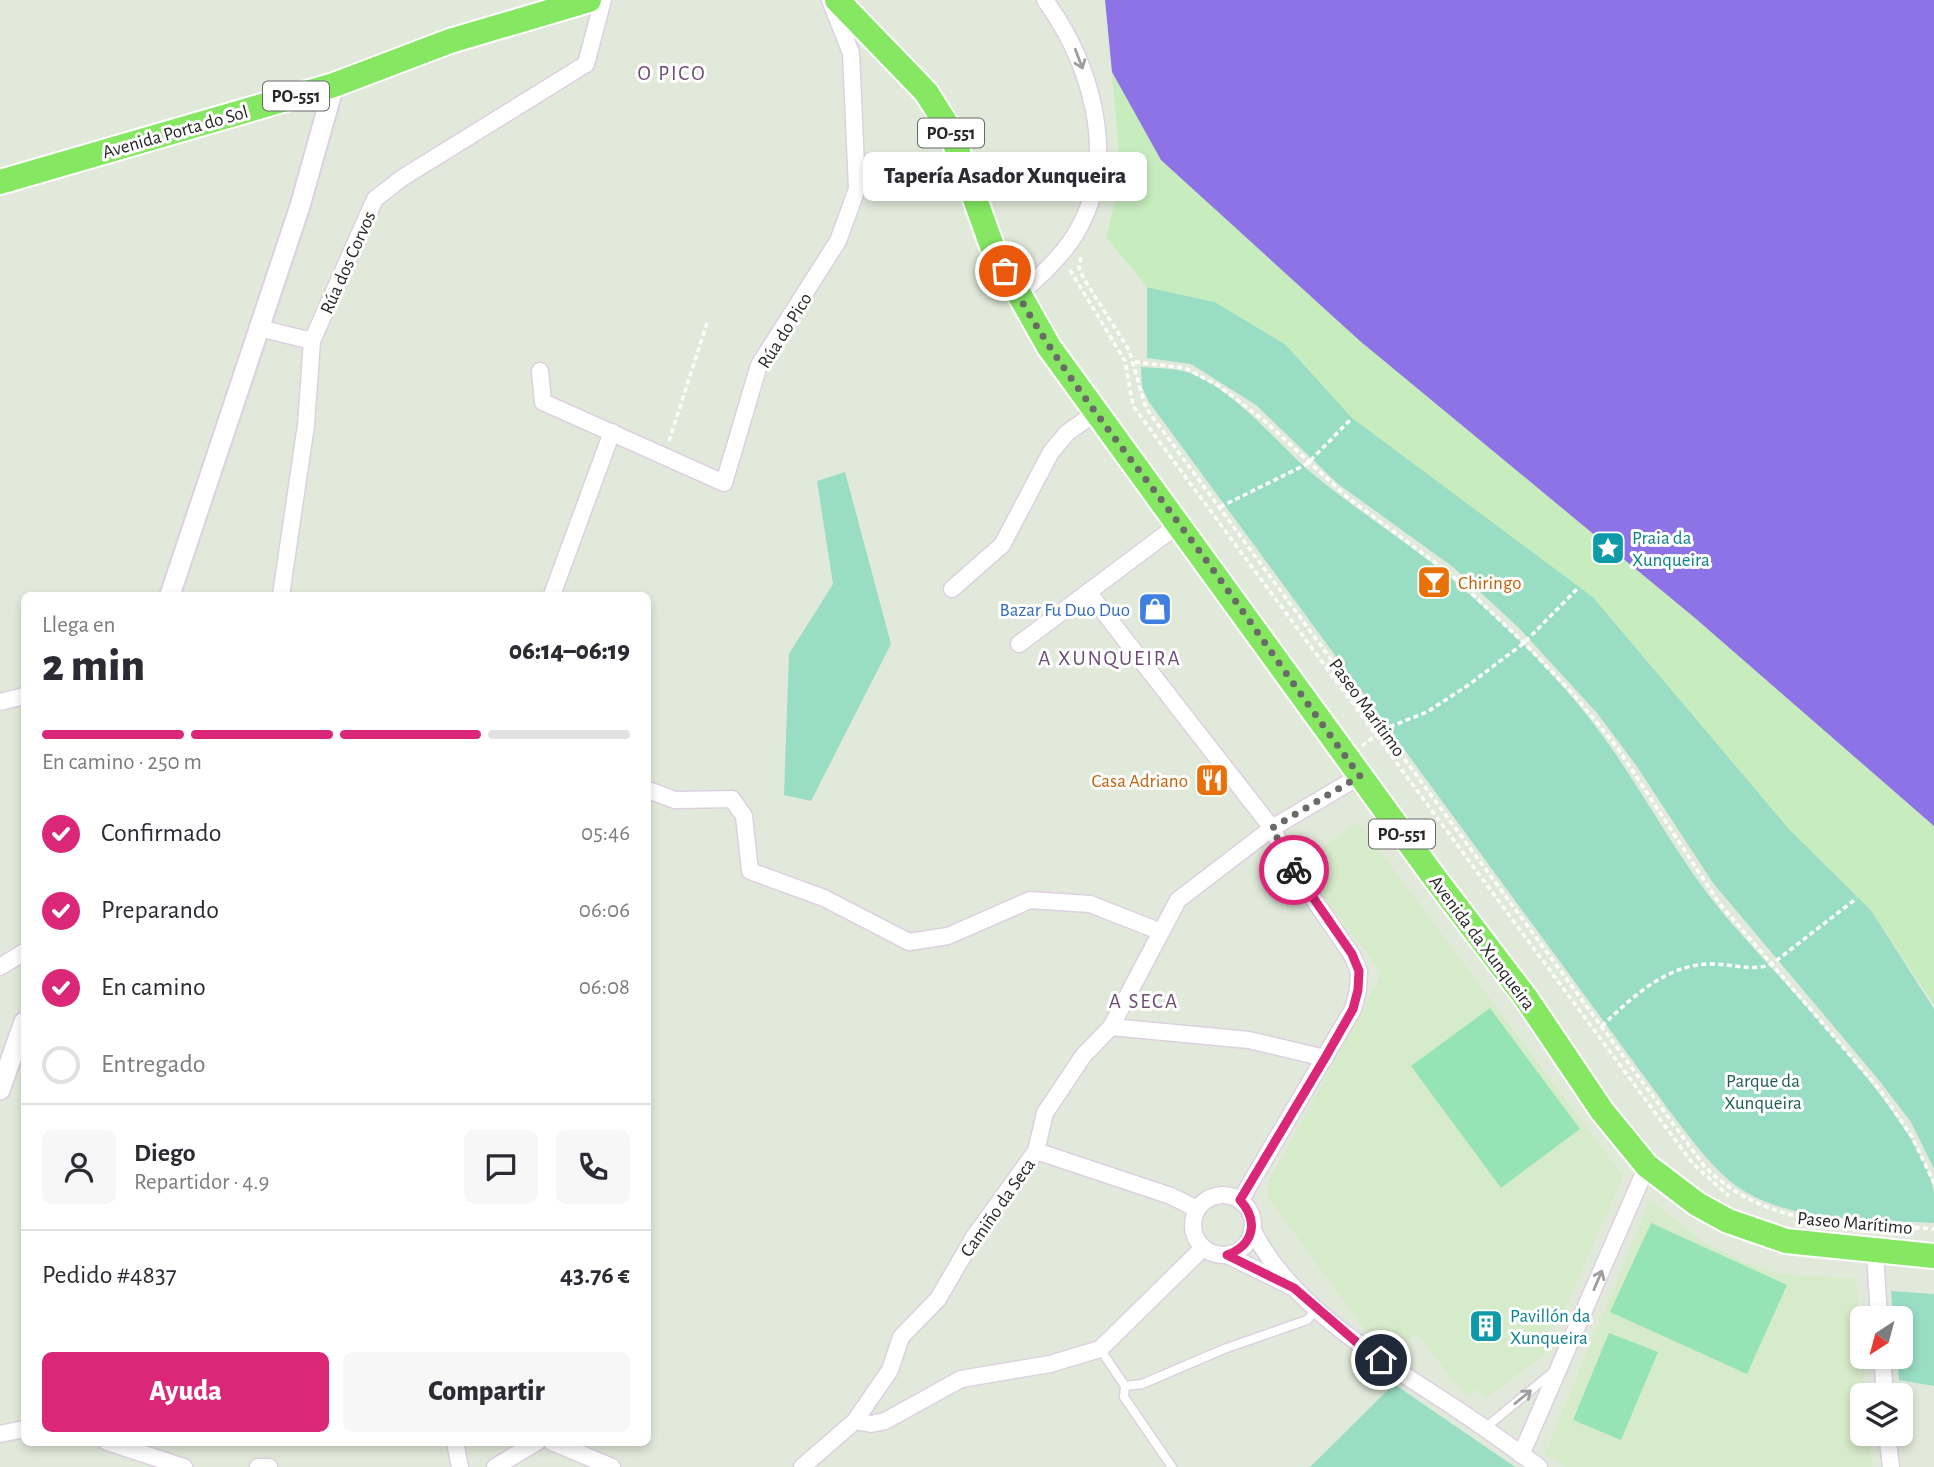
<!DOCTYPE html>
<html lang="es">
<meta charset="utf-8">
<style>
body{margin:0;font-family:"Alegreya Sans",sans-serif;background:#f7f7f7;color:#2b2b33;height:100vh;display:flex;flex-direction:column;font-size:26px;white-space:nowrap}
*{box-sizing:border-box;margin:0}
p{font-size:23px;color:#7c7c81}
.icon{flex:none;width:38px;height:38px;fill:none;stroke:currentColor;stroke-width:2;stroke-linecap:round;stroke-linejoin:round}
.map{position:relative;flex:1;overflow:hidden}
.side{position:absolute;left:21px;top:592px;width:630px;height:854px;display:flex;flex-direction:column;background:#fff;border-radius:10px;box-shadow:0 4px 10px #0003}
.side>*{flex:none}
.needle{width:46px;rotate:216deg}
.controls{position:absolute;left:1850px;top:1306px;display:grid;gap:14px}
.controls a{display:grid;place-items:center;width:63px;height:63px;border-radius:10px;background:#fff;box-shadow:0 4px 10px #0003;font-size:35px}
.pin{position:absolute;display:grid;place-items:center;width:60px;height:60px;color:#fff;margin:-30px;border:4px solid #fff;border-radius:50%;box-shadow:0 2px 7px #0007}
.courier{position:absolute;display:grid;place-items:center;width:70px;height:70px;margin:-35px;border:5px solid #db2777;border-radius:50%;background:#fff;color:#222;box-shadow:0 2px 9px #0007}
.bubble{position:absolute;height:49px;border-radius:10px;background:#fff;box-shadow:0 4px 10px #0003;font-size:23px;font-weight:800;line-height:49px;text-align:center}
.summary em{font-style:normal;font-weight:800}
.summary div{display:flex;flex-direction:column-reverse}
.summary{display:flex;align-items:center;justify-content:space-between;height:119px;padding:0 21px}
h1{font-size:46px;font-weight:800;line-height:52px}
.bar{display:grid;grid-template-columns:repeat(4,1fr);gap:10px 7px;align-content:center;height:84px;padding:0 21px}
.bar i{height:9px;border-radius:5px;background:#e1e1e2}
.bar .current{background:#db2777}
.bar p{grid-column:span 4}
.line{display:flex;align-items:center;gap:18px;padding:0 21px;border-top:2px solid #e1e1e2}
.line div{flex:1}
.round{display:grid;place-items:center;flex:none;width:74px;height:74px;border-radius:10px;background:#f7f7f7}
ol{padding:0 21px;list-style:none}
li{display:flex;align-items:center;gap:21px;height:77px}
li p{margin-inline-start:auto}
li .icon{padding:7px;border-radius:50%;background:#db2777;color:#fff;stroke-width:4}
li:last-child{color:#7c7c81}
li i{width:38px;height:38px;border:4px solid #e1e1e2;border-radius:50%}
.button{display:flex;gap:14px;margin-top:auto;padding:14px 21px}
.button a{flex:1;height:80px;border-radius:10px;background:#db2777;color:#fff;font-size:28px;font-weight:800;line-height:80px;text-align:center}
.button a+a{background:#f7f7f7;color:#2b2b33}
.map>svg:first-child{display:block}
.education{fill:#d6ebca}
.green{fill:#99ddc4}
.sand{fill:#c7edbe}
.pitch{fill:#96e4b5}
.water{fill:#8e73e6}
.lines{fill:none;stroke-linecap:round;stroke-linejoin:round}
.service-casing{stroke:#ddd0e0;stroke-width:11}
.minor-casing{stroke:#ddd0e0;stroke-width:19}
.tertiary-casing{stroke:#ddd0e0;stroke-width:23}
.primary-casing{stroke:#fff;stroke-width:28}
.path{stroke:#fff;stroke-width:3.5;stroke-dasharray:5 3.5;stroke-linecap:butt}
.service{stroke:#fff;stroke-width:8}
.minor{stroke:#fff;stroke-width:16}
.tertiary{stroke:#fff;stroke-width:19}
.primary{stroke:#85e762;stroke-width:24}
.oneway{stroke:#9e9e9e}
.done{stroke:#696c66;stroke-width:7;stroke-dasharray:0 12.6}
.route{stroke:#db2777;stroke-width:9}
.labels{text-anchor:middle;stroke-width:6;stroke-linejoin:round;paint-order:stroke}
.shield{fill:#fff;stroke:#686868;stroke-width:2}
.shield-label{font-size:18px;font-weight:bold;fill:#282828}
.street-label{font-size:19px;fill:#282828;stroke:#fff}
.culture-label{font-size:19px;fill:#0d838f;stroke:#fff;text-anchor:start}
.food-label{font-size:19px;fill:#c56008;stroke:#fff;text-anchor:start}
.shop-label{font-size:19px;fill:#366cbe;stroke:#fff;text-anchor:end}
.park-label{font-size:19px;fill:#1d5f50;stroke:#fff}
.neighbourhood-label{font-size:21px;letter-spacing:2px;fill:#6d4c75;stroke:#fff}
</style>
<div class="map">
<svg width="1934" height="1467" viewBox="0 0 1934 1467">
<rect width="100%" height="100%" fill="#e1eada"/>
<g class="education">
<polygon points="1358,822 1623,1176 1559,1323 1548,1331 1558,1344 1485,1399 1477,1389 1466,1397 1417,1334 1399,1345 1365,1330 1267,1196 1268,1183 1382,973 1303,870 1306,860"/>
<polygon points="1650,1200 1705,1243 1751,1265 1781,1274 1856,1279 1866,1395 1862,1395 1862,1433 1870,1433 1872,1467 1565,1467 1545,1454"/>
</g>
<g class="green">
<polygon points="1147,287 1215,302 1285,344 1353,418 1593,597 1790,830 1871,910 1934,1009 1934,1169 1911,1122 1878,1079 1713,883 1636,765 1597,713 1518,627 1453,567 1338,484 1256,405 1191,364 1147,358"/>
<path d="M 1141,367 C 1154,368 1170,368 1183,371 C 1231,384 1277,444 1314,475 C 1359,512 1409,543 1453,580 C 1499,619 1544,662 1581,708 C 1633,770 1667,844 1718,907 C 1768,969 1924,1121 1934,1193 C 1934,1203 1934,1214 1934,1223 C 1866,1219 1776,1225 1723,1175 C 1704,1157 1689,1136 1674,1117 L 1149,402 L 1142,387 Z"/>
<polygon points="845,472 891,644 811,801 784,795 789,654 833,584 817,481"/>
<polygon points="1891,1291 1934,1294 1934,1386 1899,1380 1897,1356 1900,1356 1900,1318 1893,1318"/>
<polygon points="1394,1384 1515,1467 1310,1467"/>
</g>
<polygon class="sand" points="1112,72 1934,758 1934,1005 1871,910 1790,830 1593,597 1352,418 1285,344 1215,302 1147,287 1106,237 1121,180"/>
<g class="pitch">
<polygon points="1490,1008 1580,1129 1501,1188 1411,1066"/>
<polygon points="1651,1223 1787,1285 1747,1374 1610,1312"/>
<polygon points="1609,1333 1658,1352 1621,1440 1573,1420"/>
</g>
<polygon class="water" points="1105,0 1934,0 1934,826 1695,618 1360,341 1161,160 1112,72"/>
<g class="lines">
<g class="service-casing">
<g id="service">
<polyline points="1100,1349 1125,1386 1124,1397 1172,1467"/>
<polyline points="1125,1386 1142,1384 1224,1349 1307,1320 1317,1309"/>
<polyline points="1485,1428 1553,1372"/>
</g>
</g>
<g class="minor-casing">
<g id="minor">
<path d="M 1018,295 C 1040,277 1065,254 1079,228 C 1119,155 1090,62 1045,0"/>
<polyline points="259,328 312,341"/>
<polyline points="540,371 543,402 724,483 759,365 838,241 857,189 851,53 830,0"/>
<polyline points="952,589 1002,545 1051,452 1067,433 1095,413"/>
<polyline points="1088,592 1272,828 1291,866 1352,955 1359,971 1358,990 1353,1009 1240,1201"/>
<polyline points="281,595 306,425 312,341 375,199 402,178 586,64 603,0"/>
<polyline points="552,595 612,432"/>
<polyline points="1019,644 1179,524"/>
<polyline points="0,702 24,696"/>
<polyline points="648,790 675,800 732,799 744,816 750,871 824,898 909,942 948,936 1030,900 1090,904 1159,931"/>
<polyline points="0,967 24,952"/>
<polyline points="1111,1027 1249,1040 1325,1058"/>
<polyline points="1036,1151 1171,1196 1197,1209"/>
<circle cx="1223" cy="1225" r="30"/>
<path d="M 1252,1229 C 1291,1308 1384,1361 1455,1408 C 1484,1427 1511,1447 1539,1467"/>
<polyline points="1875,1252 1879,1318"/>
<polyline points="1227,1255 1292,1287"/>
<polyline points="1882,1356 1885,1395"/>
<polyline points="855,1421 871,1424 885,1421 961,1379 1050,1364 1100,1349 1203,1248"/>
<polyline points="1887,1433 1891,1467"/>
<polyline points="0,1434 24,1429"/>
<polyline points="107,1442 184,1467"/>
<polyline points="455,1442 460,1467"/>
<polyline points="552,1442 612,1467"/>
<polyline points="1521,1455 1647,1166"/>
<polyline points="258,1467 269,1467"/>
<polyline points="495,1467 537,1442"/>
<polyline points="802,1467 855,1421 890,1370 901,1337 938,1299 974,1237 1036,1151 1045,1113 1083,1056 1111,1027 1178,900 1272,828 1360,776"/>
</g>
</g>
<g class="tertiary-casing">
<g id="tertiary">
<polyline points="170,595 300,206 334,85"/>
<polyline points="0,1090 24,1022"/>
</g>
</g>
<g class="primary-casing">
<g id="primary">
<polyline points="837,0 926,92 950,130 992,246 1049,347 1431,873 1526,998 1602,1111 1647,1166 1697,1204 1728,1221 1786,1241 1934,1256"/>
<polyline points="0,182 334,85 450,41 589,0"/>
</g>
</g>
<g class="path">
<path d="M 1081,257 L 1079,268 L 1084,279 L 1129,350 L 1146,408 L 1705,1167 C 1769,1230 1851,1223 1934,1229"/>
<polyline points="1070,270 1125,361 1133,406 1693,1164 1729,1196"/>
<polyline points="1135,362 1185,368 1219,386 1266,422 1347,497 1453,576 1524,643 1574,695 1617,747 1719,903 1879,1089 1912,1137 1934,1183"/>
<polyline points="669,441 708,320"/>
<polyline points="1220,507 1307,464 1352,418"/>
<polyline points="1362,746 1384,729 1427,712 1467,686 1524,643 1579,587"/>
<path d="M 1602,1026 C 1632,997 1668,963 1713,964 C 1733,964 1753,972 1772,964 L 1857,898"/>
</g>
<use href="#service" class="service"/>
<use href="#minor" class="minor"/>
<use href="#tertiary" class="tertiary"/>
<use href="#primary" class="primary"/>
</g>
<defs><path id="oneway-shaft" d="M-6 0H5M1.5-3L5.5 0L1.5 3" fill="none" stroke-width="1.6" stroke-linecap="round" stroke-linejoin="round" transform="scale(1.75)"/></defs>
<g class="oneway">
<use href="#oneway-shaft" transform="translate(1079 59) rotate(69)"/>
<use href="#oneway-shaft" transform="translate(1598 1280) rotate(-67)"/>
<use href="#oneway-shaft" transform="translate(1523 1397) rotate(-39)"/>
</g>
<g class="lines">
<path class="done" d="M 1005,271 C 1053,363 1119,442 1180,525 C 1242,607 1298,693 1360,776 L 1272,828 L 1294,870"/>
<path class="route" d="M 1294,870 L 1352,954 L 1359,971 L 1358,990 L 1353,1009 L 1325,1058 L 1240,1200 C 1259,1221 1254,1245 1227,1255 L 1294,1288 L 1361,1346 L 1381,1360"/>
</g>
<defs>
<g id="sight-square" transform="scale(1.75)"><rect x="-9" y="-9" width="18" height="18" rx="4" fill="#0f9aa8" stroke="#fff"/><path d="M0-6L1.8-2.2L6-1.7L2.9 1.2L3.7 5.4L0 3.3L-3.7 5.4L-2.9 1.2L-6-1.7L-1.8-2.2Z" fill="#fff"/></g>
<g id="bar-square" transform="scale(1.75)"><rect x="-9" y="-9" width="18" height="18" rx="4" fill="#e8710a" stroke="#fff"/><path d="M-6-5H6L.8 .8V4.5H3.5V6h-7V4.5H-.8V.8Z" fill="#fff"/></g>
<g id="shop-square" transform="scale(1.75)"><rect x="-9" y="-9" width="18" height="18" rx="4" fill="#3f7fe0" stroke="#fff"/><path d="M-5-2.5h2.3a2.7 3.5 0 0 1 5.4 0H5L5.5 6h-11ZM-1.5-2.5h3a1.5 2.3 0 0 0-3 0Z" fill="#fff"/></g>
<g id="restaurant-square" transform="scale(1.75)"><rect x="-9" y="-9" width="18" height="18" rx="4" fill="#e8710a" stroke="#fff"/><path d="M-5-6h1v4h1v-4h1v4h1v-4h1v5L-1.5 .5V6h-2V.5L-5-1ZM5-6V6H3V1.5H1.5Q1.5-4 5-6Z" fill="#fff"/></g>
<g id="building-square" transform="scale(1.75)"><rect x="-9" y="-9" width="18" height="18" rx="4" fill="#0f9aa8" stroke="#fff"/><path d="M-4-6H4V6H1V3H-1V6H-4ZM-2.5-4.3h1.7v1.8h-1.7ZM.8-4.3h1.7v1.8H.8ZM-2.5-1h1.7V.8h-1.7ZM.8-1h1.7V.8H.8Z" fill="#fff"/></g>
</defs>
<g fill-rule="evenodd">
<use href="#sight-square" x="1608" y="548"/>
<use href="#bar-square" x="1434" y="582"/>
<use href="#shop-square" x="1155" y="609"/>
<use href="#restaurant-square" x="1212" y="780"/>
<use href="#building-square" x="1486" y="1326"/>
</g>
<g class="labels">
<g class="shield">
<rect x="263" y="81.5" width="66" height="29" rx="5"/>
<rect x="918" y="118.5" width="66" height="29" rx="5"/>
<rect x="1369" y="819.5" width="66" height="29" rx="5"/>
</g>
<g class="shield-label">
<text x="296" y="102">PO-551</text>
<text x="951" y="139">PO-551</text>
<text x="1402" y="840">PO-551</text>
</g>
<g class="street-label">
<text transform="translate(175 131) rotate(-16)" y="7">Avenida Porta do Sol</text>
<text transform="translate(347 262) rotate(-66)" y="7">Rúa dos Corvos</text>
<text transform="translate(784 330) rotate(-58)" y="7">Rúa do Pico</text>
<text transform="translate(1368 707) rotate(54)" y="7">Paseo Marítimo</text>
<text transform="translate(1483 942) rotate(53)" y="7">Avenida da Xunqueira</text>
<text transform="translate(997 1207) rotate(-55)" y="7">Camiño da Seca</text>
<text transform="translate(1855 1222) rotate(5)" y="7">Paseo Marítimo</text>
</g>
<g class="culture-label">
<text x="1632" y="544">Praia da<tspan x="1632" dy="22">Xunqueira</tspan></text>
<text x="1510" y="1322">Pavillón da<tspan x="1510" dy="22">Xunqueira</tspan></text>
</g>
<g class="food-label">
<text x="1458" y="589">Chiringo</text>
<text x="1188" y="787" text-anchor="end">Casa Adriano</text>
</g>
<g class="shop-label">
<text x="1130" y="616">Bazar Fu Duo Duo</text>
</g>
<g class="park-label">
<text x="1763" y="1087">Parque da<tspan x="1763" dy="22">Xunqueira</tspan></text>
</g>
<g class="neighbourhood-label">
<text x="672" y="80">O PICO</text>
<text x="1110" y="665">A XUNQUEIRA</text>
<text x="1144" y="1008">A SECA</text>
</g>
</g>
</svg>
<div class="controls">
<a><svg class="needle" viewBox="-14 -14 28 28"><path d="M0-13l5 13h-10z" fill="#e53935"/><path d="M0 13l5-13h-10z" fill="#7c7c81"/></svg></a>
<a><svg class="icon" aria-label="layers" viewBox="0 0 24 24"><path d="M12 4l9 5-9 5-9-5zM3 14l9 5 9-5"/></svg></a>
</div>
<div class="pin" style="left:1005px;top:271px;background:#ea580c"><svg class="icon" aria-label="bag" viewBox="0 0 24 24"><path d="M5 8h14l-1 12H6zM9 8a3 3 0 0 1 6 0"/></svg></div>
<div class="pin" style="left:1381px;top:1360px;background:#1f2937"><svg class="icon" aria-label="home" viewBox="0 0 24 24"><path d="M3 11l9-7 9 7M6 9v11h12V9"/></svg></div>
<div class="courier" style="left:1294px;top:870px"><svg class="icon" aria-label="bike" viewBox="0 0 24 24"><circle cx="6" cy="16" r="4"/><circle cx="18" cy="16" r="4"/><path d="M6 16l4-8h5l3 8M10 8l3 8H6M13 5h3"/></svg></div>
<div class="bubble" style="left:863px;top:152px;width:284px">Tapería Asador Xunqueira</div>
<section class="side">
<div class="summary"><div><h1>2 min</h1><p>Llega en</p></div><em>06:14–06:19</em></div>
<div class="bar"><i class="current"></i><i class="current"></i><i class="current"></i><i></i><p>En camino · 250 m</p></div>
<ol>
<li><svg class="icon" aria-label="check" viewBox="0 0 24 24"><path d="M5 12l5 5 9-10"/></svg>Confirmado<p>05:46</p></li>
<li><svg class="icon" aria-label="check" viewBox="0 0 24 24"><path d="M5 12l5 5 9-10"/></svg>Preparando<p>06:06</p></li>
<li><svg class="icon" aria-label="check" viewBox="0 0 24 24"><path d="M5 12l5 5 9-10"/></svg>En camino<p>06:08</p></li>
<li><i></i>Entregado</li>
</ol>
<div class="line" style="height:126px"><a class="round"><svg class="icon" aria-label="person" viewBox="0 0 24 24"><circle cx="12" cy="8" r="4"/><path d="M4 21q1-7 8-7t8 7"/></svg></a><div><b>Diego</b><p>Repartidor · 4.9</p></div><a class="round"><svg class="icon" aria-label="chat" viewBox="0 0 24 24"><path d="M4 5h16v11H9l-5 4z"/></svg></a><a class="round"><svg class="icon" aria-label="phone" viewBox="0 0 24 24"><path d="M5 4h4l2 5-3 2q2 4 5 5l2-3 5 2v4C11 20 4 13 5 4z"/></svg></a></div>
<div class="line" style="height:91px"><div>Pedido #4837</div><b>43.76 €</b></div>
<div class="button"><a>Ayuda</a><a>Compartir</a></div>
</section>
</div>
